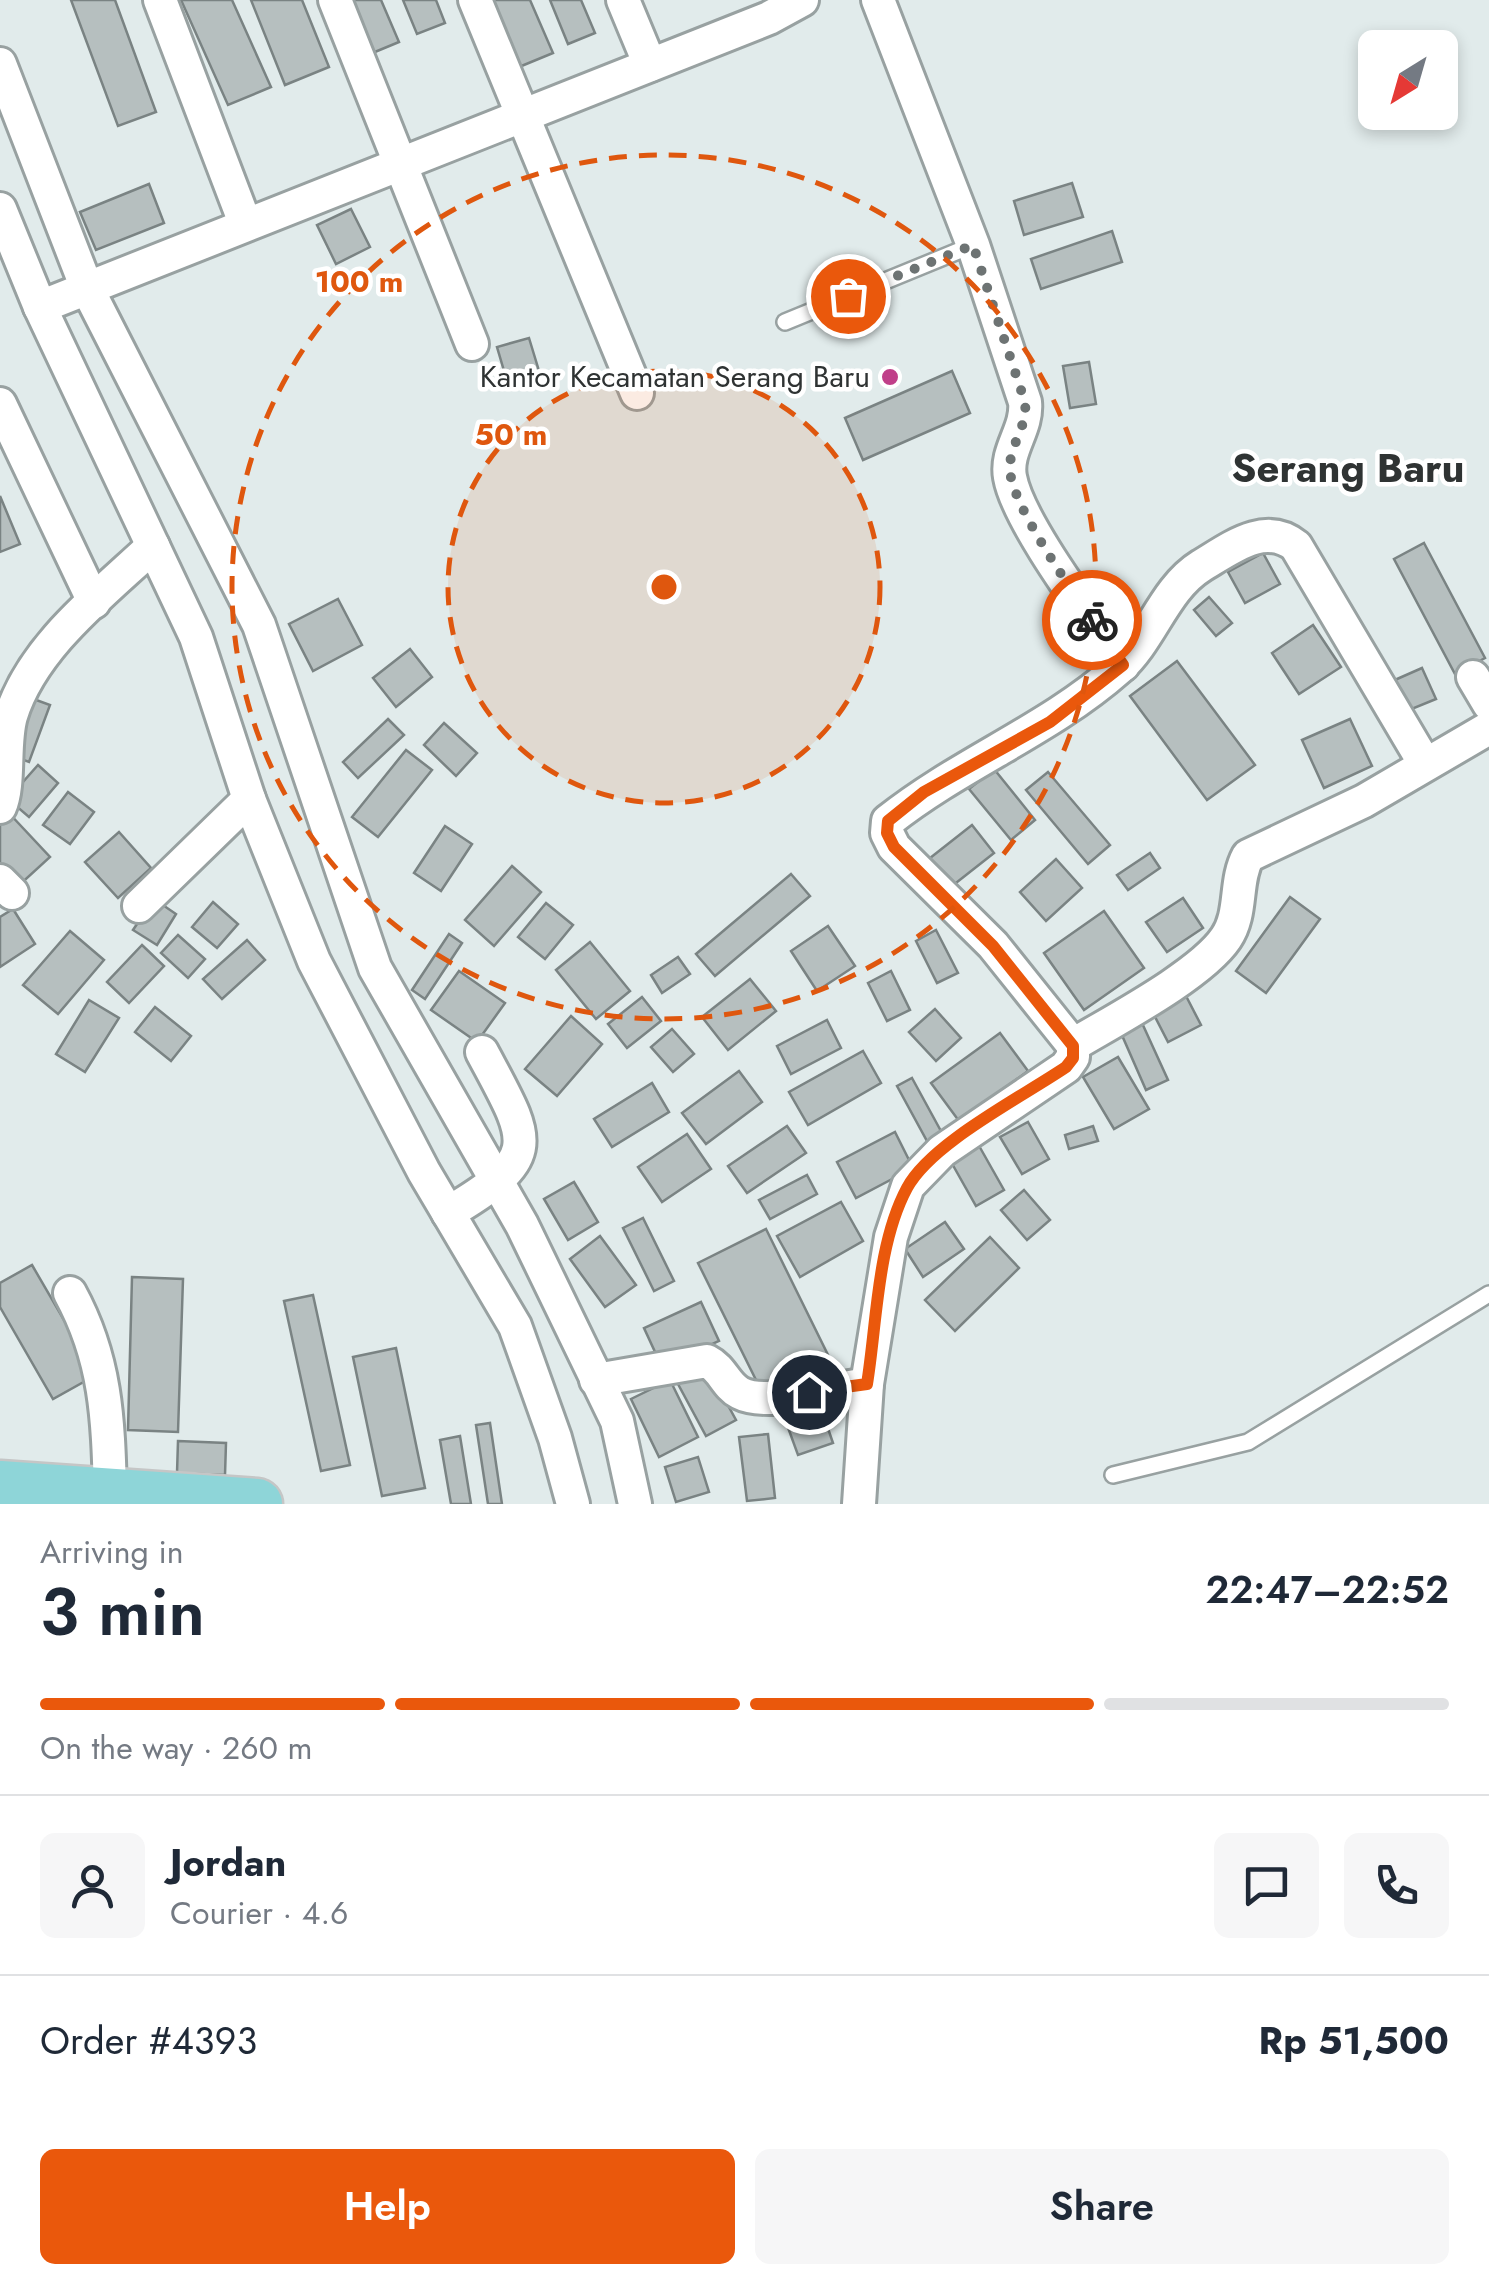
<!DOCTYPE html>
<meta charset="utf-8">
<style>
body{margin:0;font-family:Jost,sans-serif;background:#f6f6f7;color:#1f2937;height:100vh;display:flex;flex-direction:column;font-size:38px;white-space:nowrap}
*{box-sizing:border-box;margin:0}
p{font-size:32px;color:#747a83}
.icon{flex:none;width:55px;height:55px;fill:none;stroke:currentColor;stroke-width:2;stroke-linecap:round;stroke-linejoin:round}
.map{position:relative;height:1504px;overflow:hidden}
.panel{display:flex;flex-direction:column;background:#fff;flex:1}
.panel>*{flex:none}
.needle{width:65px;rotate:217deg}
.tools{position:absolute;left:1358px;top:30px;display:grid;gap:20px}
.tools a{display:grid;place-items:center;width:100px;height:100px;border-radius:15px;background:#fff;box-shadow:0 5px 15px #0003;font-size:50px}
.pin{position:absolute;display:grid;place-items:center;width:85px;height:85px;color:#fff;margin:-42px;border:5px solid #fff;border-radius:50%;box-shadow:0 2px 10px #0007}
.courier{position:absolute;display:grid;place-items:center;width:100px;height:100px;margin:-50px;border:8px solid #ea580c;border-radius:50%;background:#fff;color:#222;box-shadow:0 2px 12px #0007}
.overview em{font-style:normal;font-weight:600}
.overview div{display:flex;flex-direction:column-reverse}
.overview{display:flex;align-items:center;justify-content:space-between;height:170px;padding:0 40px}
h1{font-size:65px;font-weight:600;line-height:75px}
.bar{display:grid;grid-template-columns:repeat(4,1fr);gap:15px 10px;align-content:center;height:120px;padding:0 40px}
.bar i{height:12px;border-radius:8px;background:#e0e1e3}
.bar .active{background:#ea580c}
.bar p{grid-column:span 4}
.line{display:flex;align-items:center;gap:25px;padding:0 40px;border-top:2px solid #e0e1e3}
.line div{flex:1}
.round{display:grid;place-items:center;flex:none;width:105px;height:105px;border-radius:15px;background:#f6f6f7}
.primary-button{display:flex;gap:20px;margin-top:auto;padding:20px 40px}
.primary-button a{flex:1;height:115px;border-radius:15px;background:#ea580c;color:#fff;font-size:40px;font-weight:600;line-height:115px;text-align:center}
.primary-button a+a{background:#f6f6f7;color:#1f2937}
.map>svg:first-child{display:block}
.building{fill:#b6bfbf;stroke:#7a8383;stroke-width:2.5}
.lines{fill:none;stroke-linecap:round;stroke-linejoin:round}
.lane-casing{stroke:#98a1a1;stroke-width:20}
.street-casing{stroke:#98a1a1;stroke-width:38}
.primary-casing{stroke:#c5c6c6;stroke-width:55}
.lane{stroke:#fff;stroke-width:15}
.street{stroke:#fff;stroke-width:32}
.primary{stroke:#8ed5d8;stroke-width:50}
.done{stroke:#6d7373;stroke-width:10;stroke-dasharray:0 18}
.route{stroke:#ea580c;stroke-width:12}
.ring{fill:none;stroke:#df570e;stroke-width:5;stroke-dasharray:18 12}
.poi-dot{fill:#c03f89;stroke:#fff;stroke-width:4}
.labels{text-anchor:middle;stroke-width:9;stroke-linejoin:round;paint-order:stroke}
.poi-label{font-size:30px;fill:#2f3333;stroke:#fff;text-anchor:end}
.district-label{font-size:40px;font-weight:bold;fill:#2f3333;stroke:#fff}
.centre{fill:#df570e;stroke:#fff;stroke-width:5}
.ring-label{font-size:30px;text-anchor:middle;font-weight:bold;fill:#df570e;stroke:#fff;stroke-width:9;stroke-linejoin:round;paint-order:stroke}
</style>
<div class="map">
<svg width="1489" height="1504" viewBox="0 0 1489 1504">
<rect width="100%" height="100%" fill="#e1ebeb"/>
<g class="building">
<polygon points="71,0 115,0 156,112 118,126"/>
<polygon points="181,0 232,0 271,87 228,105"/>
<polygon points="251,0 302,0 329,67 285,85"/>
<polygon points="347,0 381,0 399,42 370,54"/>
<polygon points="403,0 436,0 445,23 417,34"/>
<polygon points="491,0 530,0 553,53 519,67"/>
<polygon points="550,0 581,0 595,33 568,44"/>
<polygon points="1072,183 1083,217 1024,235 1014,201"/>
<polygon points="149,184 164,223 96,250 80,212"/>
<polygon points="351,209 370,247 336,264 317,225"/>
<polygon points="1112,231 1122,262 1041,289 1031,259"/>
<polygon points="529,338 539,371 507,381 497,347"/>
<polygon points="1089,362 1096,404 1070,408 1063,366"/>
<polygon points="952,371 970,413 863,460 845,418"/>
<polygon points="0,496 20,544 0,552"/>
<polygon points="1424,543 1485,658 1455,674 1394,559"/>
<polygon points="1263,553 1280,584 1245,603 1228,572"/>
<polygon points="1209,597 1232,623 1216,636 1194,610"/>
<polygon points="338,599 362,645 313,671 289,624"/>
<polygon points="1313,625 1341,667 1299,694 1272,653"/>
<polygon points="410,649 432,677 396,707 373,678"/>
<polygon points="1177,661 1255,765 1207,800 1130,696"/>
<polygon points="1422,668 1436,699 1402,713 1388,683"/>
<polygon points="28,697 50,705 29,762 7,754"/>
<polygon points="388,719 404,735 358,778 343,762"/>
<polygon points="1350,719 1372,766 1324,788 1302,740"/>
<polygon points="444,723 477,753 456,776 424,745"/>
<polygon points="406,750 432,770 378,837 352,817"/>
<polygon points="38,765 58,783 29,817 8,799"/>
<polygon points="994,769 1035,820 1011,840 969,789"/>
<polygon points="1048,772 1110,845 1088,864 1026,790"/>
<polygon points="68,792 94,812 70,844 43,825"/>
<polygon points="7,811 50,857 15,889 0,872 0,817"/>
<polygon points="972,825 994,853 947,890 925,862"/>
<polygon points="445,826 472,844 441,891 414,873"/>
<polygon points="119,832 151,868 118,898 85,862"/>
<polygon points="1150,853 1160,868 1128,890 1117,875"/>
<polygon points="1056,859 1082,888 1046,921 1020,892"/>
<polygon points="512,866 541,892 494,946 465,920"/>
<polygon points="791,874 810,896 715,976 696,954"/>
<polygon points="1290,897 1320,919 1266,993 1236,971"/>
<polygon points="1183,898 1203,928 1167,952 1146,922"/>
<polygon points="154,899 176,914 157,945 133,930"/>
<polygon points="213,902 238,924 217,948 192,927"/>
<polygon points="546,903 573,925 545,959 518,937"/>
<polygon points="13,909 35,944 0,967 0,917"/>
<polygon points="1104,911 1144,968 1084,1010 1044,953"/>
<polygon points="828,926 855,966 817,991 791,951"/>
<polygon points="936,930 958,973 937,983 916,941"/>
<polygon points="70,931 104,960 58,1014 23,985"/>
<polygon points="449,934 462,943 425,999 412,990"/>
<polygon points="178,935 205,959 188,978 161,953"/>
<polygon points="247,940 265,960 222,999 203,979"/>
<polygon points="590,942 630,991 596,1019 556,970"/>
<polygon points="142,945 164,966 129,1003 107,982"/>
<polygon points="678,957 690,974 662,993 651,975"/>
<polygon points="459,971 505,1003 477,1042 431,1010"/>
<polygon points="891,971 910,1010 887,1021 868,983"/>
<polygon points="750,979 776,1011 728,1050 702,1017"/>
<polygon points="1185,994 1201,1025 1168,1042 1152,1011"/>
<polygon points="642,997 661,1021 627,1048 608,1024"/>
<polygon points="89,1000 119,1018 85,1072 56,1054"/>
<polygon points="155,1007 191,1036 171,1061 135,1032"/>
<polygon points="935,1009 961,1038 936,1061 909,1032"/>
<polygon points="571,1016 602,1044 557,1096 525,1069"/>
<polygon points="827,1020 841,1048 791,1074 777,1046"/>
<polygon points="1142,1023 1168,1080 1146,1090 1121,1033"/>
<polygon points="672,1029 694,1054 673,1072 651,1047"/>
<polygon points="1000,1033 1028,1071 959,1121 931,1083"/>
<polygon points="863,1051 881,1083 808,1125 789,1092"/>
<polygon points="1118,1057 1149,1109 1114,1129 1083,1077"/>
<polygon points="739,1071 762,1102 706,1144 682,1113"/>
<polygon points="912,1078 942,1133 927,1141 897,1086"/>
<polygon points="652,1083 669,1112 612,1147 594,1119"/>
<polygon points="1028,1122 1049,1159 1022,1174 1000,1137"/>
<polygon points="787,1126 806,1153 747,1193 728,1166"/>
<polygon points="1093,1126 1098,1141 1069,1149 1065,1135"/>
<polygon points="895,1132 913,1168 856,1198 837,1162"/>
<polygon points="687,1134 711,1169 662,1202 638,1167"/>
<polygon points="978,1144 1004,1190 976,1206 950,1160"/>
<polygon points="807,1175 817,1194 770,1219 759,1200"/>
<polygon points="574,1182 598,1222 568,1240 544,1199"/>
<polygon points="1024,1190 1050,1220 1027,1240 1001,1210"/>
<polygon points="841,1202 863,1241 800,1277 777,1236"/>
<polygon points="643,1218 674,1281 654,1291 623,1228"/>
<polygon points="945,1222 964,1249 923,1277 905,1249"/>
<polygon points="766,1229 830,1359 762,1392 698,1263"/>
<polygon points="600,1236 636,1285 605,1307 570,1259"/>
<polygon points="990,1237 1019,1268 955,1331 925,1300"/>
<polygon points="32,1265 96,1375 53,1399 0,1307 0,1283"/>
<polygon points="132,1277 183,1279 178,1432 128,1430"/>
<polygon points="313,1295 350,1465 321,1471 284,1301"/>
<polygon points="701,1302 719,1341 662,1367 644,1328"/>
<polygon points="396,1348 425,1488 382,1496 353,1357"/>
<polygon points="708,1369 736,1420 706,1436 678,1384"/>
<polygon points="670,1380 698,1437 659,1457 631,1399"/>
<polygon points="822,1411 833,1443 798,1455 786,1422"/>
<polygon points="490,1423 502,1504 488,1504 476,1425"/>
<polygon points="768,1434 775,1498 747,1501 739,1437"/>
<polygon points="460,1436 471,1504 451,1504 440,1440"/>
<polygon points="178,1441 226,1443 225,1475 177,1473"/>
<polygon points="698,1457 709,1492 676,1502 665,1467"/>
</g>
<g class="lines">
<g class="lane-casing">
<g id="lane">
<polyline points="785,322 973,245"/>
<polyline points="1113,1475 1248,1442 1489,1294"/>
</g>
</g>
<g class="street-casing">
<g id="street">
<polyline points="160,0 245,223"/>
<polyline points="335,0 472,344"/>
<polyline points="475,0 637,393"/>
<polyline points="623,0 650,65"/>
<path d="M 878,0 L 973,245 L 1025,402 C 1028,429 1005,450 1010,477 C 1018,523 1095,623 1123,665"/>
<polyline points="0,64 86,286 259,625 375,968 522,1225 617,1421 635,1504"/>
<polyline points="0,209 40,307 196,637 249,799 314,961 424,1172 515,1326 555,1438 573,1504"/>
<polyline points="40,307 769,18 802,0"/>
<polyline points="0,404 94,602"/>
<polyline points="1473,677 1489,704"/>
<path d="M 0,807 C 10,785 3,743 11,716 C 32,647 102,594 153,546"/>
<polyline points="0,881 12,893"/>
<polyline points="139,906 249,799"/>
<path d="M 1073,1045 C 1113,1021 1201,975 1226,938 C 1243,913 1234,882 1248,856 L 1364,801 L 1489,728"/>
<path d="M 448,1213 C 545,1156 530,1142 482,1052"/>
<path d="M 70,1293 C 106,1359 108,1418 110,1492"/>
<path d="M 596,1380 L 707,1361 C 723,1369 725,1385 740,1393 C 766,1407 837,1388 867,1384"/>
<path d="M 859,1504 L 867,1384 L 891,1237 L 908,1186 L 942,1151 L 1066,1067 L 1073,1057 L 1073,1045 L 993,945 L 894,847 L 887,833 L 888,821 C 961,763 1049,730 1119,668 C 1151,640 1164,589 1201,566 C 1231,548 1265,521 1296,546 L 1425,764"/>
</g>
</g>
<g class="primary-casing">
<polyline id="primary" points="0,1486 257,1504"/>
</g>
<use href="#lane" class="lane"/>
<use href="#street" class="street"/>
<use href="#primary" class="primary"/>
</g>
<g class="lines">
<path class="done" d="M 848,296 L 973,245 L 1025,402 C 1028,427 1009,445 1010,469 C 1010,503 1072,590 1092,620"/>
<path class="route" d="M 809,1392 L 867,1384 C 877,1322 877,1244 907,1188 C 931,1143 1022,1097 1066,1067 L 1073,1058 L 1073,1046 L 993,946 L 894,847 L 887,833 L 888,821 L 924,792 L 1050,722 L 1123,665 L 1092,620"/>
</g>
<circle cx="664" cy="587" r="216" fill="#df570e" fill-opacity=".12"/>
<g class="ring">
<circle cx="664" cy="587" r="216"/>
<circle cx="664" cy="587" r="432"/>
</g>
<circle class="poi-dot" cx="890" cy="377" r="10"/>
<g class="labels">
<g class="poi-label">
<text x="870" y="387">Kantor Kecamatan Serang Baru</text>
</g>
<g class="district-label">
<text x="1348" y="482">Serang Baru</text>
</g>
</g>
<circle cx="664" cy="587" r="15" class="centre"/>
<g class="ring-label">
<text x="359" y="292">100 m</text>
<text x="511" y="445">50 m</text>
</g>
</svg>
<div class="tools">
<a><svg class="needle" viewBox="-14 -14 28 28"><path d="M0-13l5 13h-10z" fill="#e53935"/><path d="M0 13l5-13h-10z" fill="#747a83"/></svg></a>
</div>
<div class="pin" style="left:848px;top:296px;background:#ea580c"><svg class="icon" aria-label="bag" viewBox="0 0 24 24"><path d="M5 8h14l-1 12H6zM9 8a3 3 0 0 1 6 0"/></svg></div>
<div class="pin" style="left:809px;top:1392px;background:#1f2937"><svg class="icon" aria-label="home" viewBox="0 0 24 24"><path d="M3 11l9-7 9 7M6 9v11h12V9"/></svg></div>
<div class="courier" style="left:1092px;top:620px"><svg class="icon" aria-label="bike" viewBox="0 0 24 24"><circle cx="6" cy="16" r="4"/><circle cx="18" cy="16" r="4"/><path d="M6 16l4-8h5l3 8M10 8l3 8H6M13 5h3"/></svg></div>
</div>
<section class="panel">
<div class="overview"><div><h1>3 min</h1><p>Arriving in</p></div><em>22:47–22:52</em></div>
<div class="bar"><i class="active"></i><i class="active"></i><i class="active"></i><i></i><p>On the way · 260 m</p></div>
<div class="line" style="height:180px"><a class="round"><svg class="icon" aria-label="person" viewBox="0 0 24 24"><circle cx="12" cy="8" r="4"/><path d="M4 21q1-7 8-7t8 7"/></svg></a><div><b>Jordan</b><p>Courier · 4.6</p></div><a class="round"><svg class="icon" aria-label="chat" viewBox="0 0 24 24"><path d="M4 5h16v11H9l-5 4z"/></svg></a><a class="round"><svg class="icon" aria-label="phone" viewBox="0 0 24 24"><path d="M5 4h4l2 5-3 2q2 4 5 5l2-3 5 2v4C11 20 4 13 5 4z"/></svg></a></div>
<div class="line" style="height:130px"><div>Order #4393</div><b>Rp 51,500</b></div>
<div class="primary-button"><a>Help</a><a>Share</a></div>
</section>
